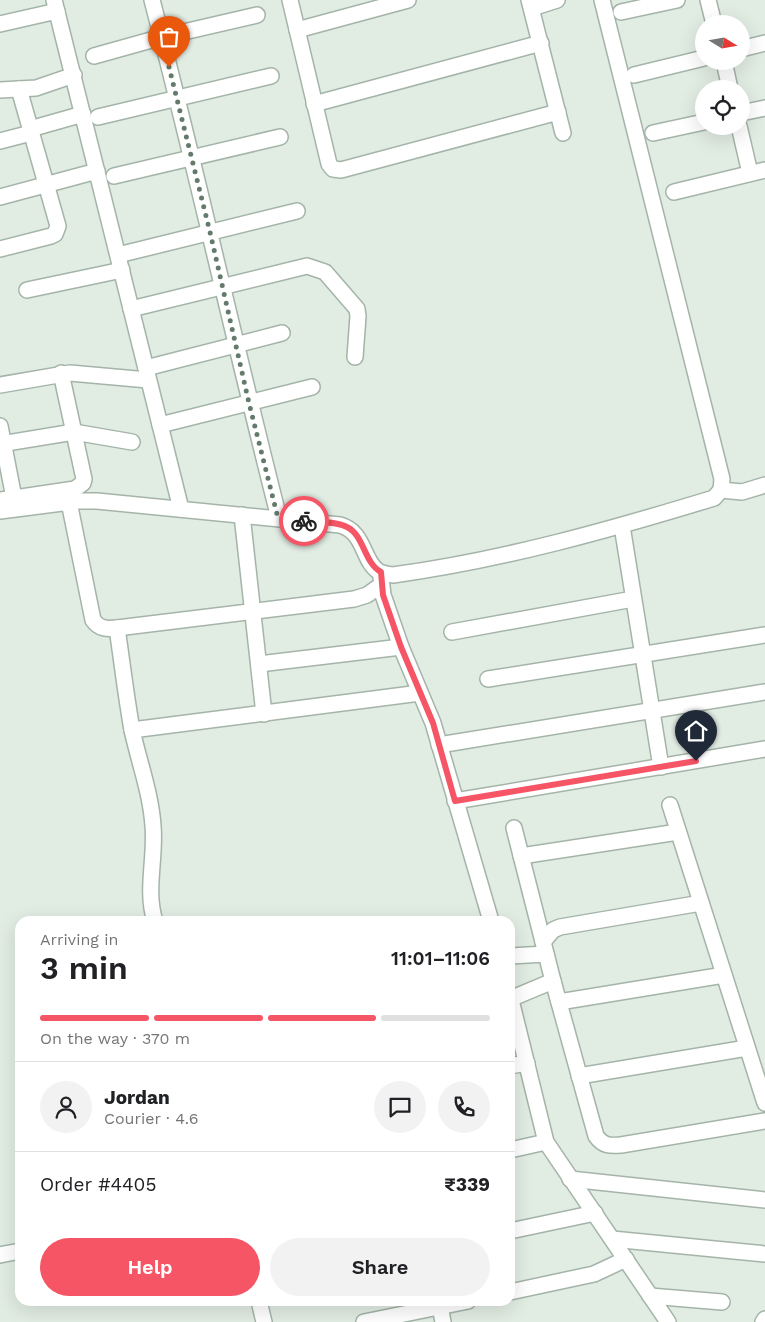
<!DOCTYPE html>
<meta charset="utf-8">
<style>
body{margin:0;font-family:"Work Sans",sans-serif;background:#f2f2f2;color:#202124;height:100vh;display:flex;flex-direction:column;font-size:19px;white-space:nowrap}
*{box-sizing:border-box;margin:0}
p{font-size:16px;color:#757577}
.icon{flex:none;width:28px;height:28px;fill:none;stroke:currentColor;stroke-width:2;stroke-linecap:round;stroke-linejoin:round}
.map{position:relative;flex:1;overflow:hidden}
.panel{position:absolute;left:15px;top:916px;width:500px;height:390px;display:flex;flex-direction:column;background:#fff;border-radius:15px;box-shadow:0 5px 20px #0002}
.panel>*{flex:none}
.needle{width:32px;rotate:101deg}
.buttons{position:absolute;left:695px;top:15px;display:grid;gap:10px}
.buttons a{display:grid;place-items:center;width:55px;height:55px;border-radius:50%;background:#fff;box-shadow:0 5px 20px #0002;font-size:25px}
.pin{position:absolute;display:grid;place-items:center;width:42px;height:42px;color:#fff;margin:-51px -21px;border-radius:50% 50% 50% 0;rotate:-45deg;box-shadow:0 0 5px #0007}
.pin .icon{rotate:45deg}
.courier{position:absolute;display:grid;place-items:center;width:50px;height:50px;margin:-25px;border:4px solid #f65566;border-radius:50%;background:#fff;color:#222;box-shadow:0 1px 6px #0007}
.head em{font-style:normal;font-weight:600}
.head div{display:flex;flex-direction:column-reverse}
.head{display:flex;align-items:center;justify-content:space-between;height:85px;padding:0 25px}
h1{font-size:32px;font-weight:600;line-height:38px}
.bar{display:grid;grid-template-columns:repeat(4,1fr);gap:8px 5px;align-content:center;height:60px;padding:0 25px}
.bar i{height:6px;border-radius:4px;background:#e0e0e0}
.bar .current{background:#f65566}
.bar p{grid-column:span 4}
.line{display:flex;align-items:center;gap:12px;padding:0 25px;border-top:1px solid #e0e0e0}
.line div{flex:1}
.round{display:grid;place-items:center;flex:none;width:52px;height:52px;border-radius:26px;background:#f2f2f2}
.button{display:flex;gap:10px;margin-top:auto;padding:10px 25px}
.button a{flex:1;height:58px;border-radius:30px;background:#f65566;color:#fff;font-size:20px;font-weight:600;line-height:58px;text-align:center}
.button a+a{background:#f2f2f2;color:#202124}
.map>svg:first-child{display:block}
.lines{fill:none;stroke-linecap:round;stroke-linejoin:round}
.minor-casing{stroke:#a4b4a8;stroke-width:18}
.minor{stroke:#fff;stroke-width:15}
.done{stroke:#647b6c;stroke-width:5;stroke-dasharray:0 9}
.route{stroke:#f65566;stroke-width:6}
</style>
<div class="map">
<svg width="765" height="1322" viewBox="0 0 765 1322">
<rect width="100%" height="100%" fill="#e1ece3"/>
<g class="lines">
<g class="minor-casing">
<g id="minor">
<polyline points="54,0 181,509"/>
<path d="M 152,0 C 197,172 235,346 279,518"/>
<polyline points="290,0 329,164 333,169 341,170 558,112"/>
<polyline points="529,0 563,133"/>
<polyline points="708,0 714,24"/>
<polyline points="532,8 557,0"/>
<polyline points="621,12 677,0"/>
<polyline points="0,24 57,11"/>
<polyline points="297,30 408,0"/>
<polyline points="741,49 765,43"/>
<polyline points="94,56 162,37 257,15"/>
<polyline points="724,61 730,89"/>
<polyline points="634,75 704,58"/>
<polyline points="0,90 36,88 74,75"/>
<polyline points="314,104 541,43"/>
<polyline points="741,113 765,108"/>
<polyline points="98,117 271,76"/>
<polyline points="739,126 750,173"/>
<polyline points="30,129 83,114"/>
<polyline points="653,133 704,122"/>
<polyline points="0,141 31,133"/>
<polyline points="114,176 280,137"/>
<polyline points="674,192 765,170"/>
<polyline points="0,197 97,171"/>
<polyline points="0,249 51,236 55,234 58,226 19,89"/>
<polyline points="118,255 297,211"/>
<polyline points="27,290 122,270"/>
<polyline points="131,309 307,266 325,272 357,309 358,316 355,357"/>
<polyline points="146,368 282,333"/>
<polyline points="0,385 70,373 148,380"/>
<polyline points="160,425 312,387"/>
<polyline points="0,426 14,498"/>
<polyline points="0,444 74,432 132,442"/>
<polyline points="721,490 742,492 765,485"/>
<polyline points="0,500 75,489 83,483 84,479 61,373"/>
<path d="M 69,502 L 93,620 C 99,629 107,629 117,628 L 354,599 L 367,595 L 381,585"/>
<path d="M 0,511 L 78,501 L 97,501 L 340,525 C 365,532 362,560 378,571 C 382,574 388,574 393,575 C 503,560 609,530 714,498 L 721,490 L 722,479 L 602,0"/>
<polyline points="242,515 264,714"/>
<polyline points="622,526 661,767"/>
<polyline points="381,577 383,595 401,647 433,723 491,921"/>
<path d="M 117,628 C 122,662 126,696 132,730 C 139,762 151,794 153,826 C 156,857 145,891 155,921"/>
<polyline points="452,632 633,599"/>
<polyline points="259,664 401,647"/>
<polyline points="488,679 765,635"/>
<polyline points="132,730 420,693"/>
<polyline points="439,745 765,692"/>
<polyline points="455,801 765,749"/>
<polyline points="670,805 765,1103"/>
<path d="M 514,828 L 553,981 L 596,1136 C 603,1146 610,1146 621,1145 L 765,1121"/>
<polyline points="521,856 678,832"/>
<polyline points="543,942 553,930 560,927 701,903"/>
<polyline points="510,956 546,954"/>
<polyline points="510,996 546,1142 668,1322"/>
<polyline points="510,999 553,981"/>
<polyline points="559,1002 724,975"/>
<polyline points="510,1066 527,1063"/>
<polyline points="579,1076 747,1048"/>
<polyline points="510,1150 546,1142"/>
<polyline points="570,1179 765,1200"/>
<polyline points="510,1231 595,1213"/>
<polyline points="612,1239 765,1254"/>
<polyline points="0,1255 20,1251"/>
<polyline points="510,1292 594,1274 626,1259"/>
<polyline points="650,1296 722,1302"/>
<polyline points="259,1301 264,1322"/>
<polyline points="439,1301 443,1322"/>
<polyline points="364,1322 468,1301"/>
<polyline points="763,1322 765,1319"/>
</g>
</g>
<use href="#minor" class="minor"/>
</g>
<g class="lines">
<polyline class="done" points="169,67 210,232 249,403 278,518 304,521"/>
<path class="route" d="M 304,521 C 317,522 335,521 347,527 C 364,535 364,563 381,572 L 383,595 L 401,647 L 433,723 L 455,801 L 696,761"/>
</g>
</svg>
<div class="buttons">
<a><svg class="needle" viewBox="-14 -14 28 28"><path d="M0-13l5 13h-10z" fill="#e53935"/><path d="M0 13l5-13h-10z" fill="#757577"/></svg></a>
<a><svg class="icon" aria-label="locate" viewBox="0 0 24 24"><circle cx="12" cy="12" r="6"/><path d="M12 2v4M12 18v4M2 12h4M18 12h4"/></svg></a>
</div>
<div class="pin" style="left:169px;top:67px;background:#ea580c"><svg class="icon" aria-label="bag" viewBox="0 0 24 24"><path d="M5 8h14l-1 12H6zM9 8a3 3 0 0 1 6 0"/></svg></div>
<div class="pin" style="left:696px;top:761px;background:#1f2937"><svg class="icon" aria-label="home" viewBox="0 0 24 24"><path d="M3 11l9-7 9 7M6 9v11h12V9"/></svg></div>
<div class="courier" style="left:304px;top:521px"><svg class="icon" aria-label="bike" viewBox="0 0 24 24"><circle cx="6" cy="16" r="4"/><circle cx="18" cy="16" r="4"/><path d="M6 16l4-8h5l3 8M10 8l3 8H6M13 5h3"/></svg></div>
<section class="panel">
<div class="head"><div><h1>3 min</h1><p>Arriving in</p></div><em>11:01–11:06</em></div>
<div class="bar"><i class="current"></i><i class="current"></i><i class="current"></i><i></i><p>On the way · 370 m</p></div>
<div class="line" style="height:90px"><a class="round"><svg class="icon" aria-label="person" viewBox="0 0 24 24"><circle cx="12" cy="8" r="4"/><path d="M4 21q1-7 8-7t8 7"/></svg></a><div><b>Jordan</b><p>Courier · 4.6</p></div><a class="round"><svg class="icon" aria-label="chat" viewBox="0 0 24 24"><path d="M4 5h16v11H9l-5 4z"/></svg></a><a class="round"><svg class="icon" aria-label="phone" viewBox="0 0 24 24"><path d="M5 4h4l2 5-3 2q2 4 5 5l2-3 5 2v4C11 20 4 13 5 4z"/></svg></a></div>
<div class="line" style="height:65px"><div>Order #4405</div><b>₹339</b></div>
<div class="button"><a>Help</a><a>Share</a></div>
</section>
</div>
